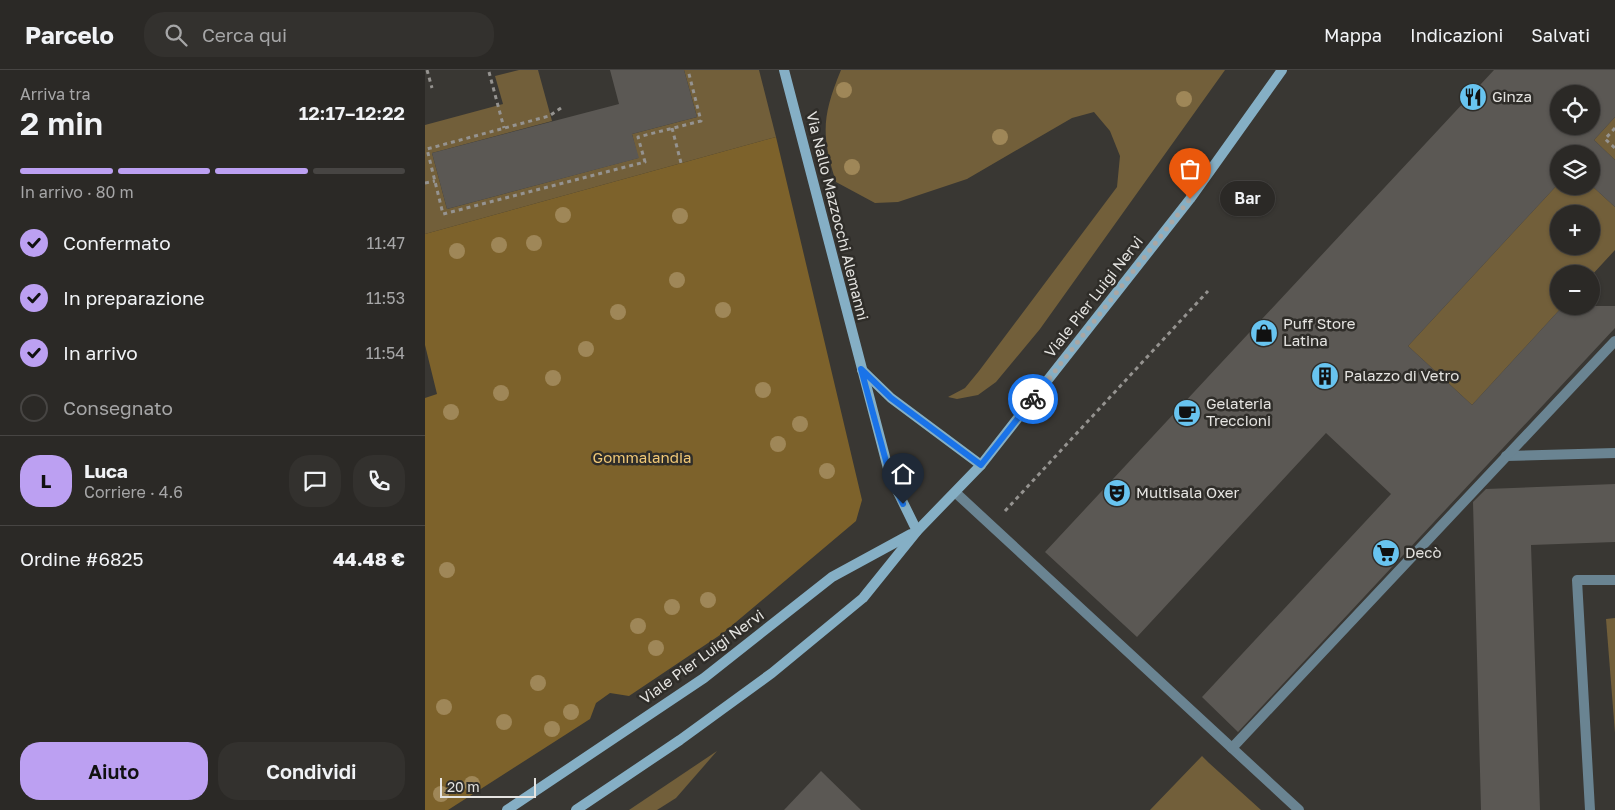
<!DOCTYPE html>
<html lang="it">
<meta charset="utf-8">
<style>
body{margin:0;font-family:"Golos Text",sans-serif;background:#33312e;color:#f1f3f6;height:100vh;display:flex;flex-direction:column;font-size:19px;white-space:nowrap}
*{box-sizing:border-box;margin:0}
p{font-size:16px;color:#a6a6a7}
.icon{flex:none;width:28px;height:28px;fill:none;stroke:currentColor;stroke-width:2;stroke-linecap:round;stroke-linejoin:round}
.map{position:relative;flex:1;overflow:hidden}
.panel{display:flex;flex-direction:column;background:#2b2926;width:425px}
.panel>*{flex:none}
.fabs{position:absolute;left:1125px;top:15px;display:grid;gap:10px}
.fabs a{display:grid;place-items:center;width:50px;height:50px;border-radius:50%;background:#2b2926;box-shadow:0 1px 4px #0004,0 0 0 1px #474543;font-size:25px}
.scale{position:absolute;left:15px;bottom:12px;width:96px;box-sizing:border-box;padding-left:5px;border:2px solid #e5e4e1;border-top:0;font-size:14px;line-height:18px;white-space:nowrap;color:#e5e4e1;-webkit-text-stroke:4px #2f2d29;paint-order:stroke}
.pin{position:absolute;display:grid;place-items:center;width:42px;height:42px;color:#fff;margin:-51px -21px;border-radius:50% 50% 50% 0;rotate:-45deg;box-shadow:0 0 5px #0007}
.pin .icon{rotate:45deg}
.courier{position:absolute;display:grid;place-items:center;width:50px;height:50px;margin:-25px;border:4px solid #1a73e8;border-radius:50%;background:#fff;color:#222;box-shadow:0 1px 6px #0007}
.bubble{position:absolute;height:35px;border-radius:18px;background:#2b2926;box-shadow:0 1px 4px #0004,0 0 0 1px #474543;font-size:16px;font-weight:600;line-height:35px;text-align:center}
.head em{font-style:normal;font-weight:600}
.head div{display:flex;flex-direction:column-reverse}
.head{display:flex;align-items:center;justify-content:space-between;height:85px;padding:0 20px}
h1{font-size:32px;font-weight:600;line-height:38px}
.bar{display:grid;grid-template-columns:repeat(4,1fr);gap:8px 5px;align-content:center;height:60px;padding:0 20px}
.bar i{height:6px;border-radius:4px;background:#474543}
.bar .selected{background:#bca0f2}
.bar p{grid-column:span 4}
.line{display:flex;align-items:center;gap:12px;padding:0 20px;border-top:1px solid #474543}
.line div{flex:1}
.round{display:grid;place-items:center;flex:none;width:52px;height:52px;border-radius:20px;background:#33312e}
ol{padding:0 20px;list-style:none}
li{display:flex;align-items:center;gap:15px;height:55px}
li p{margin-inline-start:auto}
li .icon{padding:5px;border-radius:50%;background:#bca0f2;color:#111;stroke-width:4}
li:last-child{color:#a6a6a7}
li i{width:28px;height:28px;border:2px solid #474543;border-radius:50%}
.cta{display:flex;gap:10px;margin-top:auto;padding:10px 20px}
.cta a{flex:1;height:58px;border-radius:20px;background:#bca0f2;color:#111;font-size:20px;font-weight:600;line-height:58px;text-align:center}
.cta a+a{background:#33312e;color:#f1f3f6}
header{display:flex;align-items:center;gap:30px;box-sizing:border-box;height:70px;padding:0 25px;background:#2b2926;border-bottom:1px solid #474543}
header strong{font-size:24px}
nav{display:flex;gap:28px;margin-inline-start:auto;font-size:18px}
.search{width:350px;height:45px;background:#33312e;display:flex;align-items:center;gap:12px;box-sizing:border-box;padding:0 18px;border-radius:20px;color:#a6a6a7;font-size:19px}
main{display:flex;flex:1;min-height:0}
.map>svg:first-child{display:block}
.green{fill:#725f3a;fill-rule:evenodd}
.forest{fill:#7d622b}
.building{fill:#5b5854;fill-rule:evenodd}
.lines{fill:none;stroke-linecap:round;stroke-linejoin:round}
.path{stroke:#959390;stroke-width:3;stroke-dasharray:4 4;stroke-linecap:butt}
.lane{stroke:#6a8492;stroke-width:10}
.secondary{stroke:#85afc5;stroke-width:10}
.tree{fill:#9f8758}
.done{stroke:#a9a7a4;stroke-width:5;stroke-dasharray:0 9}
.route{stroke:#1a73e8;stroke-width:6}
.labels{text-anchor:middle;stroke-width:5;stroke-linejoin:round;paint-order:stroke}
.poi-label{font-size:15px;fill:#e5e4e1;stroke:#2f2d29;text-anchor:start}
.street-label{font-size:15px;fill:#e5e4e1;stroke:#2f2d29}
.park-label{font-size:15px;fill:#f2c977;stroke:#2f2d29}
</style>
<header>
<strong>Parcelo</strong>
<div class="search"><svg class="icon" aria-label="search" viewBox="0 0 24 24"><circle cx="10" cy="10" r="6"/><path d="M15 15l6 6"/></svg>Cerca qui</div>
<nav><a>Mappa</a><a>Indicazioni</a><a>Salvati</a></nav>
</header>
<main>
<section class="panel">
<div class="head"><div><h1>2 min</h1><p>Arriva tra</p></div><em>12:17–12:22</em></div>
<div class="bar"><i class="selected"></i><i class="selected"></i><i class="selected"></i><i></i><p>In arrivo · 80 m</p></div>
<ol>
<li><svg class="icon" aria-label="check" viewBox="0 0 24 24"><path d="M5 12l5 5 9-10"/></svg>Confermato<p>11:47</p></li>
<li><svg class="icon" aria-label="check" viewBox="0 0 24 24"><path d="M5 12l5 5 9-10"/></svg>In preparazione<p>11:53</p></li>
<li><svg class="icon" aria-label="check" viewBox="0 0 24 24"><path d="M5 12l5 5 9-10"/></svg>In arrivo<p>11:54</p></li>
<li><i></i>Consegnato</li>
</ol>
<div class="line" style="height:90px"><b class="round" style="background:#bca0f2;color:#111">L</b><div><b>Luca</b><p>Corriere · 4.6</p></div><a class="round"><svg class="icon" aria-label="chat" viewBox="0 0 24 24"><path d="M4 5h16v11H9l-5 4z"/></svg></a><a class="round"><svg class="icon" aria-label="phone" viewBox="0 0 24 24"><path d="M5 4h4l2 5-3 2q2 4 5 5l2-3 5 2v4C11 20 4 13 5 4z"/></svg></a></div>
<div class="line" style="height:65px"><div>Ordine #6825</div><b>44.48 €</b></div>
<div class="cta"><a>Aiuto</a><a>Condividi</a></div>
</section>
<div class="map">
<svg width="1190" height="740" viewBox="0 0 1190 740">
<rect width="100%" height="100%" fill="#393733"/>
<g class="green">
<polygon points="94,0 113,0 127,51 7,83 22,139 213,88 207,64 272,47 259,0 334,0 351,67 0,164 0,55 78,34 70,6"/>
<path d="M 416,0 L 800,0 L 615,259 L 571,312 L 553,325 L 532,329 L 523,327 L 540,318 L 554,301 L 692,117 L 695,86 L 685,61 L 669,42 L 647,48 L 542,109 L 473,132 L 450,133 L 411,112 C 396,65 397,46 416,0 Z"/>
<polygon points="1190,47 1190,90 1169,70"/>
<path d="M 1134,113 L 1134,116 L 1166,115 L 1190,137 L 1190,180 L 1166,206 L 1166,204 L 1134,204 L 1134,236 L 1138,236 L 1047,335 L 983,276 ZM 1134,144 L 1166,144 L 1166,176 L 1134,176 Z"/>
<polygon points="1190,548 1190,663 1181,549"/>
<polygon points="292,681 251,728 232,740 204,740"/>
<polygon points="777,686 784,693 836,740 725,740"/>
</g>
<polygon class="forest" points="351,67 437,430 431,451 298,563 204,626 185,623 171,633 165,649 23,740 0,740 0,328 12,324 0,275 0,164"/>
<g class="building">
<polygon points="185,0 259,0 272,47 207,64 214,88 22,139 7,83 194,34"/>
<path d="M 1069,0 L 1190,0 L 1190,47 L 1169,70 L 1190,90 L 1190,137 L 1166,115 L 1166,84 L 1134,84 L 1134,113 L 983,276 L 1047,335 L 1138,236 L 1190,236 L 1190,258 L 813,662 L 777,627 L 966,424 L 901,363 L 712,567 L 620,482 ZM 1134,24 L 1166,24 L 1166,56 L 1134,56 Z"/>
<polygon points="1190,414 1190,472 1106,475 1115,740 1056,740 1048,432 1061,419"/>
<polygon points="396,701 436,740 359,740"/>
</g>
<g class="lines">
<g class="path">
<polyline points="2,0 7,18"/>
<polyline points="64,2 79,58"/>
<polyline points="136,38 124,46 2,79 18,144 220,92 213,67 276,51 263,0"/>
<polyline points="247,58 256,93"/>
<polyline points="1190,58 1180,69 1190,78"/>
<polyline points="0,113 10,111"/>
<polyline points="580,441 783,221"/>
</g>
<g class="lane">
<polyline points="1081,386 1190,383"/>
<polyline points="531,423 874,740"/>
<polyline points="807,678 1190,271"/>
<polyline points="1165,740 1152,510 1190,510"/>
</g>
<g class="secondary">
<polyline points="359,0 465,406 492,461"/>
<polyline points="437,300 466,328 556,395"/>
<polyline points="82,740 279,608 407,507 486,464"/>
<polyline points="151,740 255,670 347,603 438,528 492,461 556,395 765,129 857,0"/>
</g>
</g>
<g class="tree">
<circle cx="419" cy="20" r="8"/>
<circle cx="759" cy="29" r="8"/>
<circle cx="575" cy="67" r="8"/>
<circle cx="427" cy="97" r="8"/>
<circle cx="138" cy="145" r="8"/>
<circle cx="255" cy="146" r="8"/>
<circle cx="109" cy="173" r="8"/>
<circle cx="74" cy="175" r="8"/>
<circle cx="32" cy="181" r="8"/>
<circle cx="252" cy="210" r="8"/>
<circle cx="298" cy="240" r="8"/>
<circle cx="193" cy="242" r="8"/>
<circle cx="161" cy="279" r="8"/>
<circle cx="128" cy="308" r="8"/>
<circle cx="338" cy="320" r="8"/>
<circle cx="76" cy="323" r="8"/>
<circle cx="26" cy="342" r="8"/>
<circle cx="375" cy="354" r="8"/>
<circle cx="353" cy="374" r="8"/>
<circle cx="402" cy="401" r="8"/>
<circle cx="22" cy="500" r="8"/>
<circle cx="283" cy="530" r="8"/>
<circle cx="247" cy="537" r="8"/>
<circle cx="213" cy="556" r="8"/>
<circle cx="231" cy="578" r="8"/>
<circle cx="113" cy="613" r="8"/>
<circle cx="19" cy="637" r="8"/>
<circle cx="146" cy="642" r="8"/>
<circle cx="79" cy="652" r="8"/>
<circle cx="127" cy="659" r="8"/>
<circle cx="47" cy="714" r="8"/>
<circle cx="16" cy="724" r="8"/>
</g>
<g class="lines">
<polyline class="done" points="608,329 765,129"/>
<polyline class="route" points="478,434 465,406 436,299 466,328 556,395 608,329"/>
</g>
<defs>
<g id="restaurant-disc" transform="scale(1.4375)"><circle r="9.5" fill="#68c4f0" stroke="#2f2d29"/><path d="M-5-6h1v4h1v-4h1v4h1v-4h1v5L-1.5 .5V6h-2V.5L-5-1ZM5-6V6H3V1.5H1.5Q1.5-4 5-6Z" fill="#111"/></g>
<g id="shop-disc" transform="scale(1.4375)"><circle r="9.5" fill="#68c4f0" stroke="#2f2d29"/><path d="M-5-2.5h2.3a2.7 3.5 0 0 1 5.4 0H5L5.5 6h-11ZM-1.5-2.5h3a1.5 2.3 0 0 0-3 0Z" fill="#111"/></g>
<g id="building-disc" transform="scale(1.4375)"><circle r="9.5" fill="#68c4f0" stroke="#2f2d29"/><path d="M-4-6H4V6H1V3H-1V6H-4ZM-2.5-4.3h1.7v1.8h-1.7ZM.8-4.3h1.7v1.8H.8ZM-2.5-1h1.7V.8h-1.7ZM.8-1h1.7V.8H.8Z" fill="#111"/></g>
<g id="cafe-disc" transform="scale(1.4375)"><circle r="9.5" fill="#68c4f0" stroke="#2f2d29"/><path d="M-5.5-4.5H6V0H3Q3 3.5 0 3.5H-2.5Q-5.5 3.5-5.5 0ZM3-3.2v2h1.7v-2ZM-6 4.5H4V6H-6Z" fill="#111"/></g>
<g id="theatre-disc" transform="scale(1.4375)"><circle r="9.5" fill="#68c4f0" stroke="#2f2d29"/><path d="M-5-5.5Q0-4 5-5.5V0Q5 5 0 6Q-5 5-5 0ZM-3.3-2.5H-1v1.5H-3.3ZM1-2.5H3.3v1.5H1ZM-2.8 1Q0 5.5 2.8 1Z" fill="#111"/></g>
<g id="supermarket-disc" transform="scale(1.4375)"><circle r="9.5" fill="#68c4f0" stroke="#2f2d29"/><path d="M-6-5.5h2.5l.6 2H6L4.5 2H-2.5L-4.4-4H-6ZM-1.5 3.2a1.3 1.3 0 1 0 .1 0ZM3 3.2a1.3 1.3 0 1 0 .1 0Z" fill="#111"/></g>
</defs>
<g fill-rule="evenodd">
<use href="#restaurant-disc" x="1048" y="27"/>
<use href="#shop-disc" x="839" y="263"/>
<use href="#building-disc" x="900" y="306"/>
<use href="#cafe-disc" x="762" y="343"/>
<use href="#theatre-disc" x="692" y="423"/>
<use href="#supermarket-disc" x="961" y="483"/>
</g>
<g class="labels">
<g class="poi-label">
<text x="1067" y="32">Ginza</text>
<text x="858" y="259">Puff Store<tspan x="858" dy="17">Latina</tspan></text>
<text x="919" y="311">Palazzo di Vetro</text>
<text x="781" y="339">Gelateria<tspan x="781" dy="17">Treccioni</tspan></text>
<text x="711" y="428">Multisala Oxer</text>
<text x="980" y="488">Decò</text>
</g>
<g class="street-label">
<text transform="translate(412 146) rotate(76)" y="5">Via Nallo Mazzocchi Alemanni</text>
<text transform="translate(669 227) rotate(-52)" y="5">Viale Pier Luigi Nervi</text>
<text transform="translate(277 587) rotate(-36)" y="5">Viale Pier Luigi Nervi</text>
</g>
<g class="park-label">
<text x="217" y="393">Gommalandia</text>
</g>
</g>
</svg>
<div class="fabs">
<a><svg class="icon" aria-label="locate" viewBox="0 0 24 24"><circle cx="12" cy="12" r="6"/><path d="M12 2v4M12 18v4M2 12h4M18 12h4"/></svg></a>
<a><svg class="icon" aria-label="layers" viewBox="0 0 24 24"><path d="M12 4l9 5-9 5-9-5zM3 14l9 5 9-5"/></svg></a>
<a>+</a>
<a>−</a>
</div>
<div class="scale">20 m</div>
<div class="pin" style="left:765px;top:129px;background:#ea580c"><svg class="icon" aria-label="bag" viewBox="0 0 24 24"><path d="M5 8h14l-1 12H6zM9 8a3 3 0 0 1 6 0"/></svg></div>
<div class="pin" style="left:478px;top:434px;background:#1f2937"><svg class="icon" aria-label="home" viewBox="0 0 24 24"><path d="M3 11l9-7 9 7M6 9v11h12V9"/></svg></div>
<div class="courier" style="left:608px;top:329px"><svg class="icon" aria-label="bike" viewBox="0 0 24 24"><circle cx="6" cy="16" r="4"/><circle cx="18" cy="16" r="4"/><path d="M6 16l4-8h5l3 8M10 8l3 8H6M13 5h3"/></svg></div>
<div class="bubble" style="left:795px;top:111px;width:55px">Bar</div>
</div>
</main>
